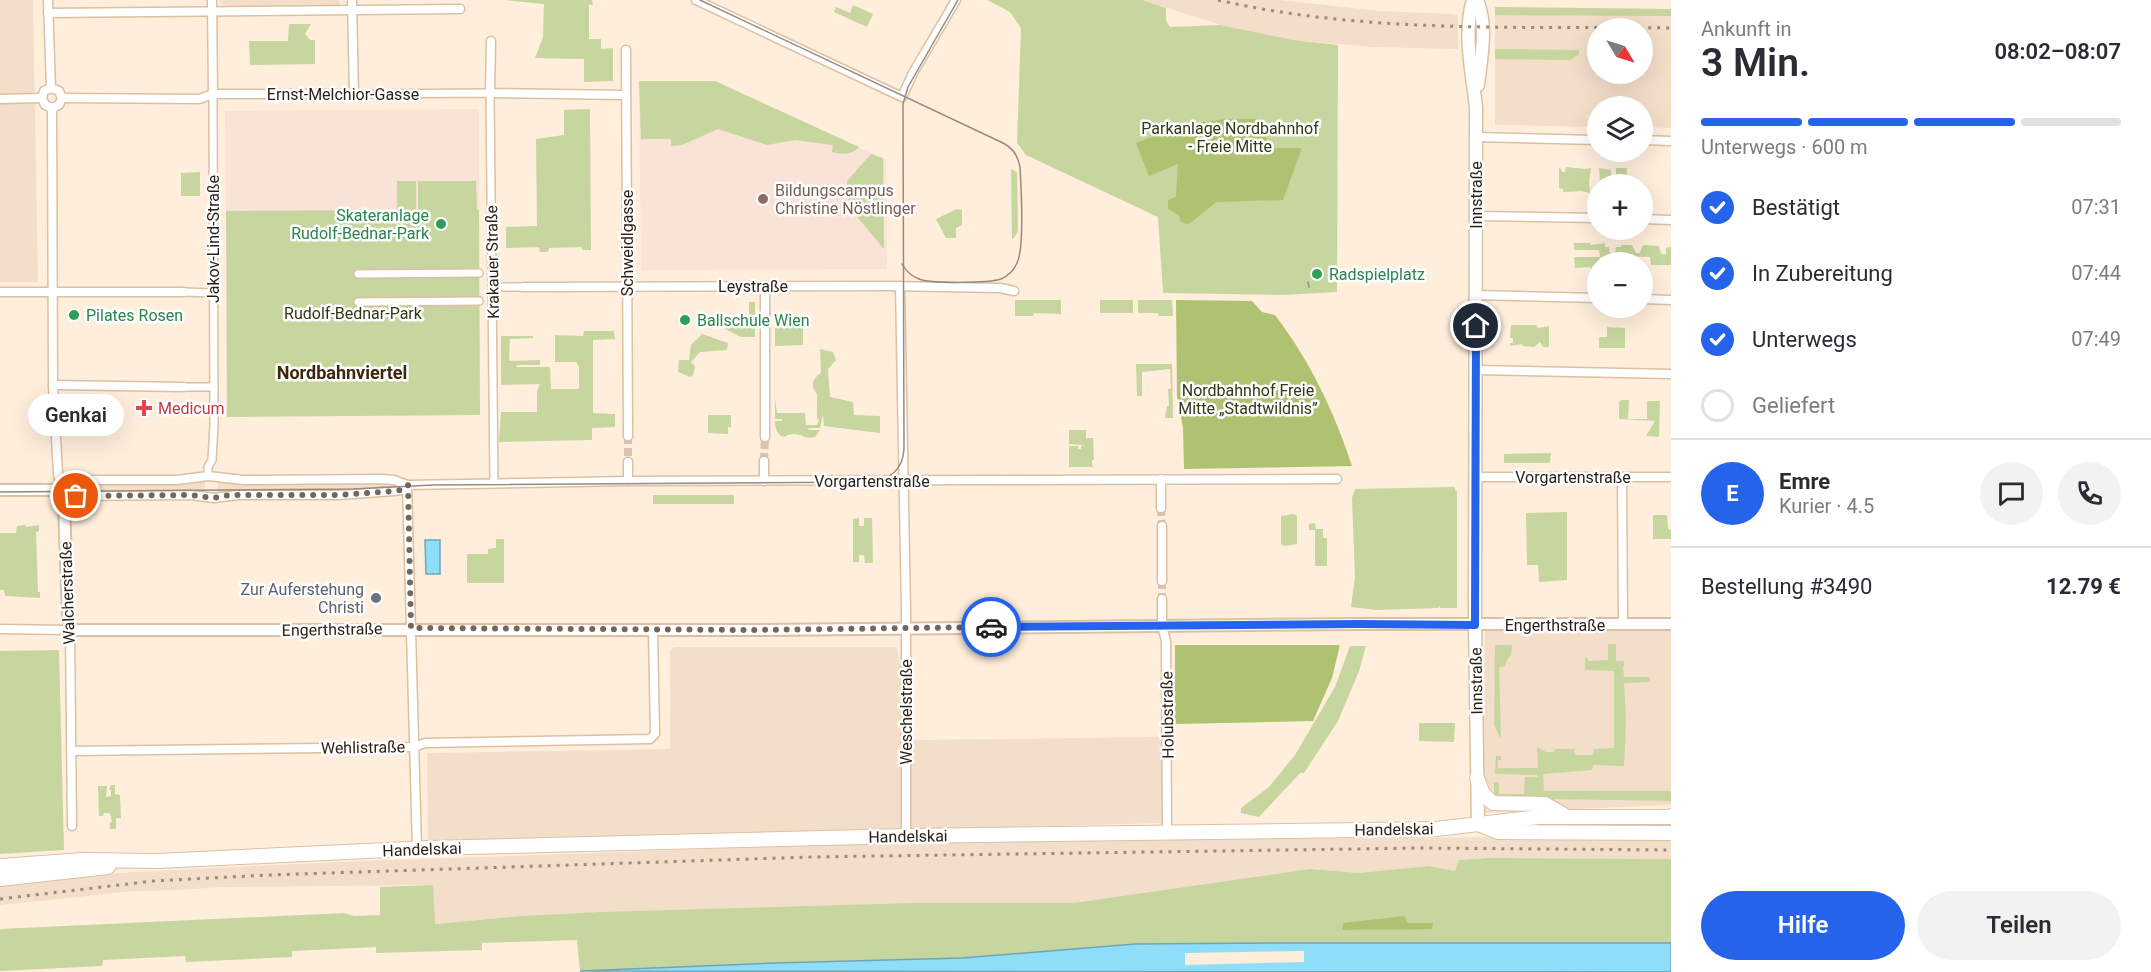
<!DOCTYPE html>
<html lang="de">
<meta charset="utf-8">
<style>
body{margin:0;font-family:Roboto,sans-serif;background:#f2f2f3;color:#2b2b33;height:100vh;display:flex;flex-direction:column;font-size:22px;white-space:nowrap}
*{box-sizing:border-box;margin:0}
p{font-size:20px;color:#7c7c81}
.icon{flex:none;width:33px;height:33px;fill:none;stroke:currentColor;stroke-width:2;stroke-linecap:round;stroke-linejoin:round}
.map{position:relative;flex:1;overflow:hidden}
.details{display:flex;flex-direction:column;background:#fff;width:480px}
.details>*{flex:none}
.needle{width:39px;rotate:128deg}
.fabs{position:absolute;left:1587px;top:18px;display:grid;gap:12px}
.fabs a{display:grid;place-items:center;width:66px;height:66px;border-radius:50%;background:#fff;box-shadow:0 6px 24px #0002;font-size:30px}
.pin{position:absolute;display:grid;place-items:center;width:51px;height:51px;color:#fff;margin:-26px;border:3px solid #fff;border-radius:50%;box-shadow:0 2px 6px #0007}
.courier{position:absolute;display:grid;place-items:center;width:60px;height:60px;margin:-30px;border:4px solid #2563eb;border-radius:50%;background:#fff;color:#222;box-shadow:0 2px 8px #0007}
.bubble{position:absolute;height:42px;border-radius:21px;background:#fff;box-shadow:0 6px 24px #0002;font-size:20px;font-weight:600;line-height:42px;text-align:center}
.head em{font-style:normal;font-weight:600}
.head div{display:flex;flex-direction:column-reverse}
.head{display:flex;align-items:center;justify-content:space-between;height:102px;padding:0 30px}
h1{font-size:39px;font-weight:600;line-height:45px}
.bar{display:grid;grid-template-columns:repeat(4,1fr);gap:9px 6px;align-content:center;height:72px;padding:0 30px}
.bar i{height:8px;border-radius:4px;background:#e1e1e2}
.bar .current{background:#2563eb}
.bar p{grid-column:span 4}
.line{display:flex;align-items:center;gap:15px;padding:0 30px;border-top:2px solid #e1e1e2}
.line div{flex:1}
.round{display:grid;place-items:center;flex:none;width:63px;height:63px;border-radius:32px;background:#f2f2f3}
ol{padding:0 30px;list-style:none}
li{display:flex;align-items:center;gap:18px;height:66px}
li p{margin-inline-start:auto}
li .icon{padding:6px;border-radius:50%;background:#2563eb;color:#fff;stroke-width:4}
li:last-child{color:#7c7c81}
li i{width:33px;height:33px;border:3px solid #e1e1e2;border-radius:50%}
.primary-button{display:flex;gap:12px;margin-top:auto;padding:12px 30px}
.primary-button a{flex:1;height:69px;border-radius:36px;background:#2563eb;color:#fff;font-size:24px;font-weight:600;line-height:69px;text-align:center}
.primary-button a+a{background:#f2f2f3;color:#2b2b33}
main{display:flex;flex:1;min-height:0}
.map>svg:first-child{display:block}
.built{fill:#f3dec9;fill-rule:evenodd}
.education{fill:#f9e2d6}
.green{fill:#c7d59f}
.forest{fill:#afc271}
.water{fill:#8fdef9;stroke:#70a5b4;stroke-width:1.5}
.pier{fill:#ffeedc}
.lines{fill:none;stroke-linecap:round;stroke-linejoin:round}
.minor-tunnel{stroke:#d4c5b4;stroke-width:8;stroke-dasharray:8 4;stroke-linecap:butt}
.pedestrian-casing{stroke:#dbc0a3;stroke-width:10}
.minor-casing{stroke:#dbc0a3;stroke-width:11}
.tertiary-casing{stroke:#dbc0a3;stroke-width:14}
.secondary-casing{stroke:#dbc0a3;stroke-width:15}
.primary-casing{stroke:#dbc0a3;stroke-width:16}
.trunk-casing{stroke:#dbc0a3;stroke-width:16}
.pedestrian{stroke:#fff;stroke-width:7}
.minor{stroke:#fff;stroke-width:8}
.tertiary{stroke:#fff;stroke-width:10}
.secondary{stroke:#fff;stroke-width:12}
.primary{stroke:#fff;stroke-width:14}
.trunk{stroke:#fff;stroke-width:14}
.tram{stroke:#988a7c;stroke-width:1.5}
.rail{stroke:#988a7c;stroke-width:3;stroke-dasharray:3 6;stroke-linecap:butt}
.done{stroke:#74675a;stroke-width:6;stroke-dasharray:0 10.8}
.route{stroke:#2563eb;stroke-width:8}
.education-dot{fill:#8d6e63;stroke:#fefefe;stroke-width:2}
.leisure-dot{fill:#2e9e5b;stroke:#fefefe;stroke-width:2}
.health-dot{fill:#e0444e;stroke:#fefefe;stroke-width:2}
.worship-dot{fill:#6b7280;stroke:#fefefe;stroke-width:2}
.labels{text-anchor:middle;stroke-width:5;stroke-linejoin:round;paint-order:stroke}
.street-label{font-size:16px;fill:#291f14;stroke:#fefefe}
.park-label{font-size:16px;fill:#313816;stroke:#fefefe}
.education-label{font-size:16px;fill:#785e54;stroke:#fefefe;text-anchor:start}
.leisure-label{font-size:16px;fill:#27864d;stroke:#fefefe;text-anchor:start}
.health-label{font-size:16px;fill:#be3a42;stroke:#fefefe;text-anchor:start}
.worship-label{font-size:16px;fill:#5b616d;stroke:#fefefe;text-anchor:end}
.neighbourhood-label{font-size:18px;font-weight:bold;fill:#3c260d;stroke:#fefefe}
</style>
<main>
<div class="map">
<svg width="1671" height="972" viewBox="0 0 1671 972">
<rect width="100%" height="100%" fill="#ffeedc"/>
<g class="built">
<polygon points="0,0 33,0 38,282 0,282"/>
<polygon points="219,0 339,0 340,5 228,6 221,4"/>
<polygon points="1143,0 1280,0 1380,11 1451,14 1458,15 1458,49 1372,47 1293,40 1230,28"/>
<path d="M 1507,14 L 1671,16 L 1671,128 L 1643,127 L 1642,106 L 1598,106 L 1597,127 L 1495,125 L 1495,15 ZM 1598,28 L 1642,28 L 1642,74 L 1598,74 Z"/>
<polygon points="205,479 205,495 91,492 91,483"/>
<polygon points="218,479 387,483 387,490 218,495"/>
<polygon points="1485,631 1671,631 1671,805 1481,813"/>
<polygon points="674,647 897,647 913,740 1161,737 1163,823 428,842 427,753 670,749 670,651"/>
<polygon points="1508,837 1671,839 1671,859 1489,858 1459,860 1455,871 1428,866 1359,873 1310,869 1073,903 912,903 599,912 521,916 434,924 433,885 220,887 182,890 135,891 0,905 0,884 133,872 337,862 913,842"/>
</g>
<g class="education">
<polygon points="639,81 715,81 886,160 887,269 641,270"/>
<polygon points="479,109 479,210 226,211 225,111"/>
</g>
<g class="green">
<polygon points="504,0 592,0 593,5 589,5 589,39 601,39 601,49 613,48 613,81 584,82 584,59 535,58 543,37 544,4"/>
<polygon points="987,0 1143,0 1166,8 1166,20 1170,27 1220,25 1293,40 1338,45 1337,292 1283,295 1163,293 1158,217 1026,155 1017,143 1021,28 1010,12"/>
<polygon points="853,5 873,14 867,27 834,12 836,7 850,13"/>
<polygon points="1495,7 1671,9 1671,16 1495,15"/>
<polygon points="289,24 311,24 305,34 310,40 315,40 315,64 250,65 249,41 288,41"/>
<polygon points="1495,49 1579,50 1579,54 1570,60 1495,59"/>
<path d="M 639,81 L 715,81 L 859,147 C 852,155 842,155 832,152 L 833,145 L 795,140 L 767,145 L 718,129 L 682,145 L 671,146 L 671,139 L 641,139 Z"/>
<polygon points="590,109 591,250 582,250 582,247 549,248 548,252 540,252 539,247 506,248 506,227 537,226 536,139 564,135 564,110"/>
<polygon points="871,154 883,158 884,249 848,206 847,181"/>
<polygon points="1559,167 1563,172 1565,172 1566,167 1586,169 1591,168 1589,181 1590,193 1581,191 1563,192 1563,189 1559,188"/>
<polygon points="1599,168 1611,170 1611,177 1616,176 1616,168 1627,168 1627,183 1600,184"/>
<polygon points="1011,169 1017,172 1018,231 1014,238 1012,239"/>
<polygon points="200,172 200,196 181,196 181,173"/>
<polygon points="397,181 416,181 416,209 418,210 418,181 476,181 477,209 479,210 480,415 227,417 226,211 397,210"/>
<polygon points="957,209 962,210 962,225 956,228 956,238 946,238 936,219"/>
<polygon points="1574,243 1590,243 1590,245 1605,243 1605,247 1609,247 1610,253 1615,253 1616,247 1621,247 1621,245 1632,245 1636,253 1640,253 1643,245 1659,246 1661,254 1666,254 1666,248 1671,247 1671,265 1651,265 1650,257 1604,256 1600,258 1597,269 1591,269 1590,267 1575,268 1574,257 1600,257 1599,250 1574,250"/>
<polygon points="1015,300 1061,300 1061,314 1034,313 1033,316 1015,316"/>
<rect x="1100" y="300" width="33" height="13"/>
<polygon points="1138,300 1172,300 1173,316 1159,316 1158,313 1138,313"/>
<polygon points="749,302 755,302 755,337 741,337 725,329 725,324 749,323"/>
<polygon points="1511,325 1536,325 1538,328 1549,326 1549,347 1543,347 1540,342 1534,347 1523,346 1522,344 1510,346 1510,343 1513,343 1513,338 1510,338"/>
<polygon points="775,326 803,326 803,345 775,346"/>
<polygon points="1607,327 1625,328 1625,348 1599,348 1599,337 1607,337"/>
<polygon points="584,331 614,331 615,339 593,340 593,413 615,414 615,427 592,428 592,440 499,442 501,412 537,412 537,391 540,384 501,385 501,336 533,336 533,338 510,339 509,361 540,360 540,365 517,365 516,367 550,367 551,389 579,389 579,367 576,362 555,362 555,335 583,336"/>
<polygon points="702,334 728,343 727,350 700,352 691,362 695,366 693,375 690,377 678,372 679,360 689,360 691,345"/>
<path d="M 820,349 L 833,352 L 836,360 L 828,369 L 830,397 L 853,402 L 854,415 L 880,416 L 880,433 L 824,426 L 823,414 L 820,428 L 808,428 L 809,430 L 820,430 L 815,437 C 802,441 799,428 784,437 C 777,436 775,427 775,421 L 782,421 L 782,419 L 775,419 L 775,398 L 777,413 L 805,413 L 806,425 L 817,425 L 819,420 L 817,418 L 817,394 L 813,388 C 812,381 815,377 821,373 Z"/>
<polygon points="1136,364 1172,364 1173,418 1165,418 1167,406 1169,406 1168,389 1171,389 1170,369 1142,372 1142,396 1137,396"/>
<polygon points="1621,400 1629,400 1628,419 1647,419 1647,401 1660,401 1659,437 1646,436 1655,421 1619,419 1619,402"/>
<polygon points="708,415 731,415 731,427 728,427 728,434 708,433"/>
<polygon points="1069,430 1086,430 1086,438 1093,438 1094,460 1092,460 1092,465 1094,467 1069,467 1069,446 1078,446 1078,449 1081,449 1081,446 1084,445 1069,444"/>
<polygon points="1551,453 1550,463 1504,463 1504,454"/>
<polygon points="1455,487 1455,491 1457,491 1457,608 1440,608 1439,605 1438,608 1377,610 1351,607 1355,577 1352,498 1355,489"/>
<rect x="653" y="495" width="81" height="9"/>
<polygon points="1567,512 1567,580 1539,582 1538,565 1527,565 1526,513"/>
<polygon points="1294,514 1297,516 1297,544 1284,546 1281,544 1281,516"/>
<polygon points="1653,515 1667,515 1668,529 1671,530 1671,567 1671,539 1653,539"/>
<polygon points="859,518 859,526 864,526 864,518 872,518 873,563 865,563 864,555 859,555 859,562 853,562 853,519"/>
<polygon points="1315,523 1316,529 1323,529 1323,538 1327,538 1327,566 1315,566 1315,530 1309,530 1309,524"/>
<polygon points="25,525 26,527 39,525 39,531 36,532 38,592 40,592 40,598 5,596 4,590 0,590 0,533 16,533 17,526"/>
<polygon points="496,539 504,539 504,583 467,583 467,554 488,554 488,549 496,548"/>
<polygon points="1608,644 1616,644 1616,661 1623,661 1625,664 1623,667 1624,677 1650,677 1650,682 1624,683 1626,722 1624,766 1593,765 1592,770 1543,774 1544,791 1671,791 1671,801 1500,798 1494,795 1494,782 1499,782 1499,794 1524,794 1525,777 1538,777 1537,775 1495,774 1496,756 1501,756 1501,760 1498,760 1498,768 1538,768 1537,747 1546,752 1554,752 1555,749 1574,749 1575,755 1593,755 1594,749 1614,748 1614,671 1585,670 1585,658 1588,658 1588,661 1608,660"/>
<polygon points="1495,645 1512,645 1511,655 1507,660 1505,666 1499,667 1501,739 1494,725"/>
<polygon points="1350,646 1366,646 1359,671 1338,721 1304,773 1300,773 1259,817 1241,813 1241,808 1269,787 1295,755 1335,687"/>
<polygon points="59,650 64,850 0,854 0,651"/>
<polygon points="1419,723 1455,723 1454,742 1419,741"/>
<polygon points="111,785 115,785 115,794 120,795 121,818 116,818 116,829 110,829 110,822 112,822 110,813 104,813 103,816 99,816 98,786 107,786 106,797 111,796 111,790 109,789"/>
<polygon points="1489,858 1671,859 1671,943 1135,944 962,958 776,963 580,971 577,940 482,943 482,950 376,953 376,947 292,951 292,957 186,962 185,956 103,960 102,966 0,971 0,929 344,913 354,916 380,915 380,887 433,885 435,924 521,916 599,912 912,903 1073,903 1310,869 1359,873 1428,866 1455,871 1459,860"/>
</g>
<g class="forest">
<polygon points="1225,119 1264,119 1268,148 1302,148 1283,200 1216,202 1192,222 1187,224 1180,221 1179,215 1168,209 1168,200 1176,197 1178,164 1149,176 1136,143 1184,125"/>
<path d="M 1176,300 L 1252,301 L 1262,312 L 1275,315 C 1310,361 1334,411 1352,466 L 1184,469 L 1183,428 L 1177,396 Z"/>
<polygon points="1175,645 1340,645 1332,678 1313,721 1175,724"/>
<path d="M 1405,916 L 1407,923 L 1433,923 L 1432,929 C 1402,930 1372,929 1342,930 L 1343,923 Z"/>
</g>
<g class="water">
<polygon points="425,540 440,540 440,574 426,574"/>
<polygon points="1280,943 1671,943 1671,972 580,971 776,963 962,958 1135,944"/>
</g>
<polygon class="pier" points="1304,951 1304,962 1185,965 1185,953"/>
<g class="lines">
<g class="minor-tunnel">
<polyline points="628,436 628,462"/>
<polyline points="764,461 765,437"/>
<polyline points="1161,508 1162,526"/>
<polyline points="1162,581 1162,599"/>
</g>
<g class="pedestrian-casing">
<g id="pedestrian">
<polyline points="354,94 490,93 494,483"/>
<polyline points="358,274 479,273"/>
<polyline points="492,287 523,287"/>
<polyline points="184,292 213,293"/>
<polyline points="358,302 479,301"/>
<polyline points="183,387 214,387"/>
<polyline points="208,476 208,467 212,460 214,425 213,94"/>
</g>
</g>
<g class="minor-casing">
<g id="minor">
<polyline points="48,0 51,88"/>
<polyline points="212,0 213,94"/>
<polyline points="696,0 902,97 913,73 956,0"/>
<polyline points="48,13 460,9"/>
<polyline points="491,41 490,93 625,95"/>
<polyline points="626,50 628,436"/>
<polyline points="42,98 44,91 51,88 59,91 62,98"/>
<polyline points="42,98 45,105 52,108 59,105 62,98"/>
<polyline points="62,98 199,99 213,94 354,94 352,0"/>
<polyline points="0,99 42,98"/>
<polyline points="52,108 53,385 58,474 61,490"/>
<polyline points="1476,137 1598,140"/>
<polyline points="1642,140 1671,141"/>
<polyline points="1476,216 1598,218"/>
<polyline points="1642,219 1671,220"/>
<polyline points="900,286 906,611 906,836"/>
<polyline points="523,287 889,286 1000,288 1014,291"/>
<polyline points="0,292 184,292"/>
<polyline points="1476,295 1598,298"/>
<polyline points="1642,299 1671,300"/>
<polyline points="1476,370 1671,374"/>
<polyline points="53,385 183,387"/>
<polyline points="765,437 765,286"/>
<polyline points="1476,477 1671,477"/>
<polyline points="1622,477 1623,624"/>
<polyline points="1161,479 1161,508"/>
<polyline points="628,481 628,462"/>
<polyline points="764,481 764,461"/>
<polyline points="407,485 417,849"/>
<polyline points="61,490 76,482 90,480 177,480 208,476 244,480 382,479 394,480 407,485 628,481 1337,479"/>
<polyline points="61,490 76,496 191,495 214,498 238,495 339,495 394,491 402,490 407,485"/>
<polyline points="1162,526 1162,581"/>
<polyline points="1162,599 1162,626 1166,641 1167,832"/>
<polyline points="0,629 70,630 72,826"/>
<polyline points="71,751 414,747 425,743 650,739 655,734 653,630"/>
</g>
</g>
<g class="tertiary-casing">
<polyline id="tertiary" points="0,490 61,490 64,504 68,617 70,630 754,630 1358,624 1671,624"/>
</g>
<g class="secondary-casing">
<g id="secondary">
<path d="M 1473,0 C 1463,33 1472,73 1476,107 L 1475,625 L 1478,824"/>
<path d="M 1477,0 C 1488,25 1481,58 1478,85"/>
</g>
</g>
<g class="primary-casing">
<g id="primary">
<polyline points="1477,778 1483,794 1493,803 1545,804 1564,815"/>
<polyline points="0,866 83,860 158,861 428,848 906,836 1436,829 1539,817 1671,817"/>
<polyline points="0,879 108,867"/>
</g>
</g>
<g class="trunk-casing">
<g id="trunk">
<polyline points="1670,817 1671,816"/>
<polyline points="1478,824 1498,832 1671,833"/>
</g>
</g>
<use href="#pedestrian" class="pedestrian"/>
<use href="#minor" class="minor"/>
<use href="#tertiary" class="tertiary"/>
<use href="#secondary" class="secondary"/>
<use href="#primary" class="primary"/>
<use href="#trunk" class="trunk"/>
<g class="tram">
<path d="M 700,0 L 1003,143 C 1013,148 1018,155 1020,167 C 1021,186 1025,247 1017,263 C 1014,270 1008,276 1001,279 C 990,283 930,284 919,279 C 911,276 906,271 902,264"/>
<polyline points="1308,282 1309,287"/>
<path d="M 0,492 L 354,489 L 433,485 L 868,482 C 889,481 903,470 904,449 L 903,104 L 908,87 L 958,0"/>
</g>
<g class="rail">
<path d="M 1218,0 C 1366,34 1520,26 1671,28"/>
<polyline points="0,899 153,881 269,875 811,857 1420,848 1671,850"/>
</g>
</g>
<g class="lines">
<polyline class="done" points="76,496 191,495 214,498 230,495 339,495 394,491 402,490 408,485 411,628 754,630 991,627"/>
<polyline class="route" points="991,627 1358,624 1475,625 1476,326"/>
</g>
<circle class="education-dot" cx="763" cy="199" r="6"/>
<g class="leisure-dot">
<circle cx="441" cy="224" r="6"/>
<circle cx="1317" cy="274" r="6"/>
<circle cx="74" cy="315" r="6"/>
<circle cx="685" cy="320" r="6"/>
</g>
<path class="health-dot" d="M141 399h6v6h6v6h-6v6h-6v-6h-6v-6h6z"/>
<circle class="worship-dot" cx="376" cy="598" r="6"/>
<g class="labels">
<g class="street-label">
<text x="343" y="100">Ernst-Melchior-Gasse</text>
<text transform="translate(1476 195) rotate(-90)" y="6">Innstraße</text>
<text transform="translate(213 239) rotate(-90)" y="6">Jakov-Lind-Straße</text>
<text transform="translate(627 243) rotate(-90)" y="6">Schweidlgasse</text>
<text transform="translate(492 262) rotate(-91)" y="6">Krakauer Straße</text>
<text x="753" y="292">Leystraße</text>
<text x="1573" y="483">Vorgartenstraße</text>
<text x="872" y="487">Vorgartenstraße</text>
<text transform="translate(67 593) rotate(-92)" y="6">Walcherstraße</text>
<text x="1555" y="631">Engerthstraße</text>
<text transform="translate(332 629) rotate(-1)" y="6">Engerthstraße</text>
<text transform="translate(1476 681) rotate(-91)" y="6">Innstraße</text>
<text transform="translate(906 712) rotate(-90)" y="6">Weschelstraße</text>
<text transform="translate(1167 715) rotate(-91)" y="6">Holubstraße</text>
<text transform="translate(363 747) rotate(-1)" y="6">Wehlistraße</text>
<text transform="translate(1394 829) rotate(-1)" y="6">Handelskai</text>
<text transform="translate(908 836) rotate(-1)" y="6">Handelskai</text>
<text transform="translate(422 849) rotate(-2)" y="6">Handelskai</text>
</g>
<g class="park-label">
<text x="1230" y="134">Parkanlage Nordbahnhof<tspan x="1230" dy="18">- Freie Mitte</tspan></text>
<text x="353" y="319">Rudolf-Bednar-Park</text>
<text x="1248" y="396">Nordbahnhof Freie<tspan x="1248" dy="18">Mitte „Stadtwildnis”</tspan></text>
</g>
<g class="education-label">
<text x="775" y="196">Bildungscampus<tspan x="775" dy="18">Christine Nöstlinger</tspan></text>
</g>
<g class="leisure-label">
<text x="429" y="221" text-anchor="end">Skateranlage<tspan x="429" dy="18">Rudolf-Bednar-Park</tspan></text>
<text x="1329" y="280">Radspielplatz</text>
<text x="86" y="321">Pilates Rosen</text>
<text x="697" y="326">Ballschule Wien</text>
</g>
<g class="health-label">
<text x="158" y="414">Medicum</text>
</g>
<g class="worship-label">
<text x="364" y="595">Zur Auferstehung<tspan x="364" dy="18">Christi</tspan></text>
</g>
<g class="neighbourhood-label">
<text x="342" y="379">Nordbahnviertel</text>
</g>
</g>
</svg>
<div class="fabs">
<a><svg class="needle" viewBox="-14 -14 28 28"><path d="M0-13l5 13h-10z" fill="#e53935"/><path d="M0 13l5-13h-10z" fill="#7c7c81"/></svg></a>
<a><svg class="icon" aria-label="layers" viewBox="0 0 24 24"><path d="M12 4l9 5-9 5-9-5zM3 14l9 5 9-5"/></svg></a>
<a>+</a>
<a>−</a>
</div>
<div class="pin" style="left:76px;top:496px;background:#ea580c"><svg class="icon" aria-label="bag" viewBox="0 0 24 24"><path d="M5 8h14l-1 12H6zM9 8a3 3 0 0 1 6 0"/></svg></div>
<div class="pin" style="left:1476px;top:326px;background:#1f2937"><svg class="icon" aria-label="home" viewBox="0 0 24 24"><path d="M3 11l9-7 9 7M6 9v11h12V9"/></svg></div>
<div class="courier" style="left:991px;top:627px"><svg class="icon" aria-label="car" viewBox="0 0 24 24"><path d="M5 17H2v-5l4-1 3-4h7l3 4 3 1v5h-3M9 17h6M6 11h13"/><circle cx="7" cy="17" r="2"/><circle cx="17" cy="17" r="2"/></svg></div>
<div class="bubble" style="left:28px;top:394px;width:96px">Genkai</div>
</div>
<section class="details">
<div class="head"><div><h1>3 Min.</h1><p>Ankunft in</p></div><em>08:02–08:07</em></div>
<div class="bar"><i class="current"></i><i class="current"></i><i class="current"></i><i></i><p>Unterwegs · 600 m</p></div>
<ol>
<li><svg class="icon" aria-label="check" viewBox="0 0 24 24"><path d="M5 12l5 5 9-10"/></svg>Bestätigt<p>07:31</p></li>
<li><svg class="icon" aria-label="check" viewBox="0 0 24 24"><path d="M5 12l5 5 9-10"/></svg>In Zubereitung<p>07:44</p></li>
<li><svg class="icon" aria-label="check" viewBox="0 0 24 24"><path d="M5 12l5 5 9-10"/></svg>Unterwegs<p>07:49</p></li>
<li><i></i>Geliefert</li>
</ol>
<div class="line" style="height:108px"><b class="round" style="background:#2563eb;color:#fff">E</b><div><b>Emre</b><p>Kurier · 4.5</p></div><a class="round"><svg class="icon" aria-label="chat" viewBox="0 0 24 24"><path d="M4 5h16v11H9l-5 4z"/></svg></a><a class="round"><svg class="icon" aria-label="phone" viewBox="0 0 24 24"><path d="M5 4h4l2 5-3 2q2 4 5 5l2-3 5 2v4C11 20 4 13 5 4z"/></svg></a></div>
<div class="line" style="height:78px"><div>Bestellung #3490</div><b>12.79 €</b></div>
<div class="primary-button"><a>Hilfe</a><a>Teilen</a></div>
</section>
</main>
